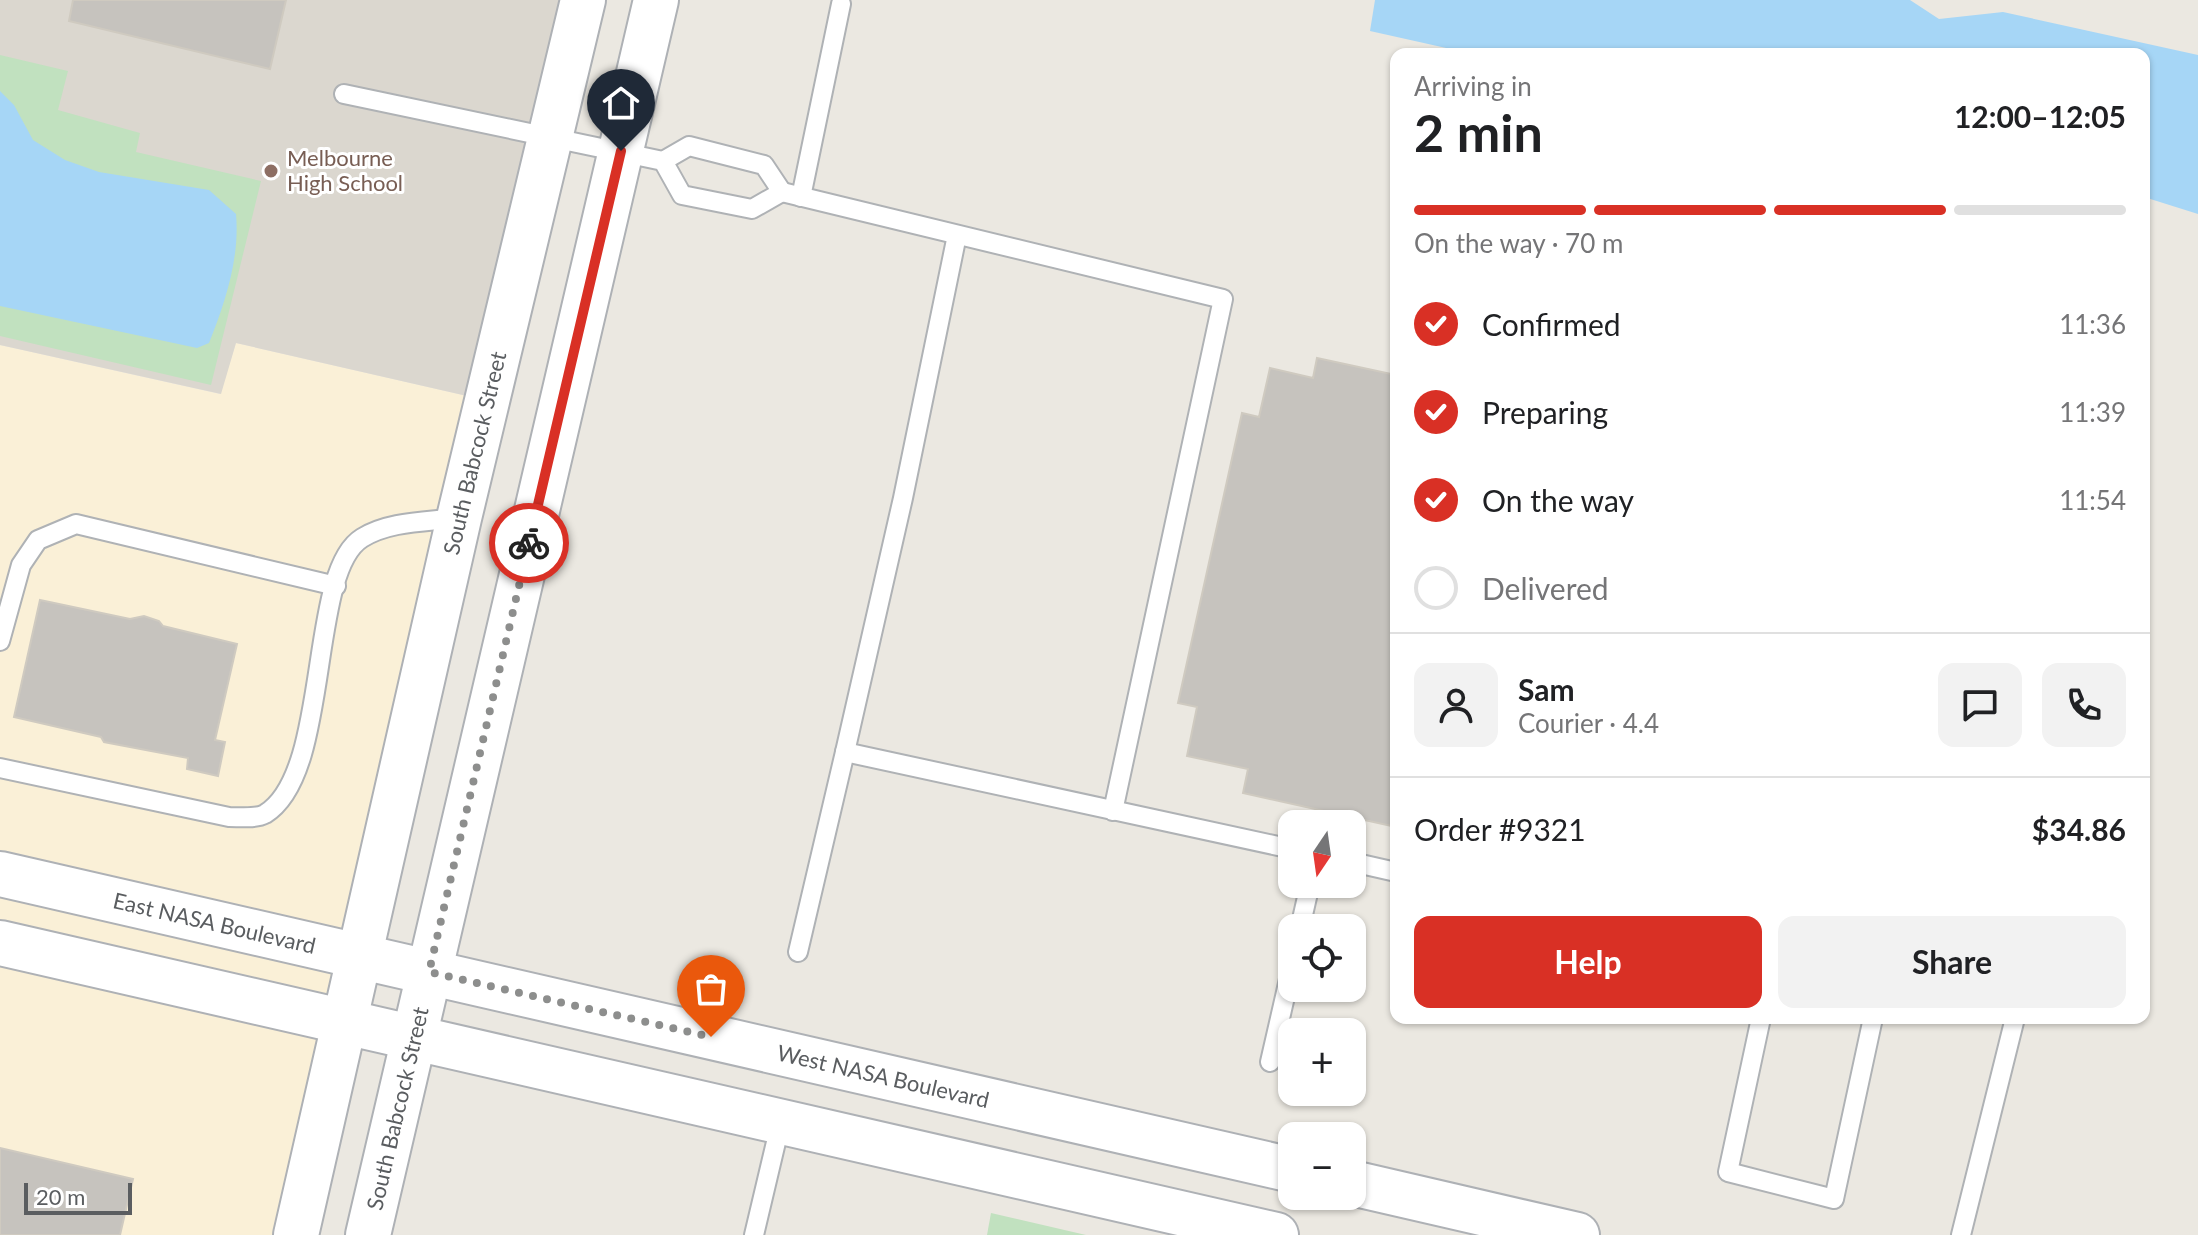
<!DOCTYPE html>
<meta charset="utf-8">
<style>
body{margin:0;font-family:Lato,sans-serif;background:#f2f2f2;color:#202124;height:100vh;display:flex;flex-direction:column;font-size:30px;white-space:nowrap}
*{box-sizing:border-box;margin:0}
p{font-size:26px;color:#757577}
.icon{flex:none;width:44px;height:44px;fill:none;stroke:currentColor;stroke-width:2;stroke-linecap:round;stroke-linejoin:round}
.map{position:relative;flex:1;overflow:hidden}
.panel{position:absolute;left:1390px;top:48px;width:760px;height:976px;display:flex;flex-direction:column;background:#fff;border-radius:16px;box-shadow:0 2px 6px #0004}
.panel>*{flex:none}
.needle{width:52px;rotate:193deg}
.tools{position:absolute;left:1278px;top:810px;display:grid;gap:16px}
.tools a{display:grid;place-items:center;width:88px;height:88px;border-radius:16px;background:#fff;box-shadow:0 2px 6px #0004;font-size:40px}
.scale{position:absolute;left:24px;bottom:20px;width:108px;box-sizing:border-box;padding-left:8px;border:4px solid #5a5d60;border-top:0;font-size:22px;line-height:28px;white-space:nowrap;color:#5a5d60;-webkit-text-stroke:6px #fff;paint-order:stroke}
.pin{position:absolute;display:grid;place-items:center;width:68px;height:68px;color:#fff;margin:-82px -34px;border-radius:50% 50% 50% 0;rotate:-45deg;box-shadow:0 0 8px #0007}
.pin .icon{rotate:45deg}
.courier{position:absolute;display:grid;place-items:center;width:80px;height:80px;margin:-40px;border:6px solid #d93025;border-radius:50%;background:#fff;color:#222;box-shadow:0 2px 10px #0007}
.headline em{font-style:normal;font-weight:700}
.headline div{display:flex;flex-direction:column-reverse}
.headline{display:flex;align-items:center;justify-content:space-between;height:136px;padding:0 24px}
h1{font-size:52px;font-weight:700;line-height:60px}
.bar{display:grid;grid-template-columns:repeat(4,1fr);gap:12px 8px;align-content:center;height:96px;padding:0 24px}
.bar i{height:10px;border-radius:6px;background:#e0e0e0}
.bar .selected{background:#d93025}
.bar p{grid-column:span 4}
.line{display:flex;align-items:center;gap:20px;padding:0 24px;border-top:2px solid #e0e0e0}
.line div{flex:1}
.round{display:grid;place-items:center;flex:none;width:84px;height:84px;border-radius:16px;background:#f2f2f2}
ol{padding:0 24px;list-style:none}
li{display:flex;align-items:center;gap:24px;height:88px}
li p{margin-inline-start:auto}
li .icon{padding:8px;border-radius:50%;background:#d93025;color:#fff;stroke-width:4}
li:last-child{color:#757577}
li i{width:44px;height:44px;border:4px solid #e0e0e0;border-radius:50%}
.action{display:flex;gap:16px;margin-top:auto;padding:16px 24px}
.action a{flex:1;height:92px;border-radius:16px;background:#d93025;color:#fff;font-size:32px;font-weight:700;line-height:92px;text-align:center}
.action a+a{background:#f2f2f2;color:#202124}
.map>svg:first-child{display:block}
.commercial{fill:#faf0d7}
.education{fill:#dbd7cf}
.green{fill:#c1e1bf}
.water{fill:#a6d6f6}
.building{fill:#c6c3be;stroke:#cfcac0;stroke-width:2}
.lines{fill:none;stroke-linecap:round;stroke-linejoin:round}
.service-casing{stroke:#afb2b5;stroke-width:22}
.secondary-casing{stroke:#aeb1b5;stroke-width:48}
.service{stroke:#fff;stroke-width:18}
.secondary{stroke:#fff;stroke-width:44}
.done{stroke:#8d8e8d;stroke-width:8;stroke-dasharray:0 14.4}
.route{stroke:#d93025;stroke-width:10}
.education-dot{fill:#8d6e63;stroke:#fff;stroke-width:3}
.labels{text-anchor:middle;stroke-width:6;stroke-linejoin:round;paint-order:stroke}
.education-label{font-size:22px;fill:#785e54;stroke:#fff;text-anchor:start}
.street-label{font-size:22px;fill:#5a5d60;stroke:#fff}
</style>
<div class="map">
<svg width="2198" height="1235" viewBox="0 0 2198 1235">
<rect width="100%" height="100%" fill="#ebe8e1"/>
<polygon class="commercial" points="236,343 489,401 297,1235 0,1235 0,345 220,394"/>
<polygon class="education" points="0,0 583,0 489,401 236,343 221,394 0,345"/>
<g class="green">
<polygon points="0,55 68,71 58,110 140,133 136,152 261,181 211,385 0,336"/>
<polygon points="991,1213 1086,1235 987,1235"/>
</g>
<g class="water">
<polygon points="1375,0 1910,0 1939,19 2003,12 2198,55 2198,214 2144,197 2144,54 1473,54 1370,31"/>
<path d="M 0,91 L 14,105 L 33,140 L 65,160 L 99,172 L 209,190 L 236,214 C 240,258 225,303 209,343 L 197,348 L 0,306 Z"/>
</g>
<g class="building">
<polygon points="73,0 286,0 270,69 69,21"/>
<polygon points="1317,358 1396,375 1396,827 1243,793 1248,769 1187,756 1197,707 1178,703 1242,413 1259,417 1270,368 1313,378"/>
<polygon points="40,600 130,619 144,616 159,621 163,626 237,644 215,740 225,742 218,776 187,769 188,758 104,742 101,737 14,717"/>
<polygon points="0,1148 133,1179 120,1235 0,1235"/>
</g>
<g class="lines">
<g class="service-casing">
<g id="service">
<polyline points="344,94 663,161 689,146 764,165 782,192 752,209 682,195 663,161"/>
<polyline points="782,192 1223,299 1113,811"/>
<polyline points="801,197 841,4"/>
<polyline points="957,235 903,498 845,752 1292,849"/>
<polyline points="0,641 21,565 38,540 76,524 336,586"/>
<path d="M 0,768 L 229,817 C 240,817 256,819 265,814 C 332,773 307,572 362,538 C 389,521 427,522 457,518"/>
<polyline points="1352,862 1396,872"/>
<polyline points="1300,928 1310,884"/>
<polyline points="798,952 845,752"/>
<polyline points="1761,1018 1728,1172 1834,1199 1873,1018"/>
<polyline points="1270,1062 1292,966"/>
<polyline points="754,1235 781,1121"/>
<polyline points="1961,1235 2015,1018"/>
</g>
</g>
<g class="secondary-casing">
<g id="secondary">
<path id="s1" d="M 0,874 L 1292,1170"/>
<polyline points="0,943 1276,1235"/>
<polyline points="1352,1183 1577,1235"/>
<path id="s2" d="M 296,1235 L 459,518 L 583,0"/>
<path id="s3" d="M 368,1235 L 656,0"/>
</g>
</g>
<use href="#service" class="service"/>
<use href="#secondary" class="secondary"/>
</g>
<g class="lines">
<polyline class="done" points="529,543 429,972 711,1037"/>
<polyline class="route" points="529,543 621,151"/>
</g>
<circle class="education-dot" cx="271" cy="171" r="8"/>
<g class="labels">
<g class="education-label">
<text x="287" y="166">Melbourne<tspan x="287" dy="25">High School</tspan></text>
</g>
<g class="street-label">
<text dy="8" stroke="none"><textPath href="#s2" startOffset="802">South Babcock Street</textPath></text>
<text dy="8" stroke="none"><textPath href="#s1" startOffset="220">East NASA Boulevard</textPath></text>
<text dy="8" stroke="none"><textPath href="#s1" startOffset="906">West NASA Boulevard</textPath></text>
<text dy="8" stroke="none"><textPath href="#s3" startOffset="130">South Babcock Street</textPath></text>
</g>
</g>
</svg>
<div class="tools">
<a><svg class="needle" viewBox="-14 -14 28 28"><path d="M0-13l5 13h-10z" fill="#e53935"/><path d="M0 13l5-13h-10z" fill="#757577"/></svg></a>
<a><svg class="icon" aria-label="locate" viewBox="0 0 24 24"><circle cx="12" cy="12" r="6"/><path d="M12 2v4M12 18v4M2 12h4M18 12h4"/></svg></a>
<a>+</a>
<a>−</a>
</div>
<div class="scale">20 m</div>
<div class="pin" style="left:711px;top:1037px;background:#ea580c"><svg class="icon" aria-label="bag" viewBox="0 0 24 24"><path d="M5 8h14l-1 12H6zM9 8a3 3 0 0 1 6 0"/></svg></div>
<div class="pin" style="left:621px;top:151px;background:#1f2937"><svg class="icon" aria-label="home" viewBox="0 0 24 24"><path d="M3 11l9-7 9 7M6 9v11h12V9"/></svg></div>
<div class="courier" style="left:529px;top:543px"><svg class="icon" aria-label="bike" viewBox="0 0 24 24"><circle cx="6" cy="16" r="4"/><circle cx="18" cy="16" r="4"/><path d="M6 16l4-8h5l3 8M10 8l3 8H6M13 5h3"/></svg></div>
<section class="panel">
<div class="headline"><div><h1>2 min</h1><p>Arriving in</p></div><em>12:00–12:05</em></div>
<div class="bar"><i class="selected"></i><i class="selected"></i><i class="selected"></i><i></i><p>On the way · 70 m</p></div>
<ol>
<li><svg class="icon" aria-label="check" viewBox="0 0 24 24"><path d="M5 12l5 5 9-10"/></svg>Confirmed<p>11:36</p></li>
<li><svg class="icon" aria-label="check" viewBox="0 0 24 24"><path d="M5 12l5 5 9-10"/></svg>Preparing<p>11:39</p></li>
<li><svg class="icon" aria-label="check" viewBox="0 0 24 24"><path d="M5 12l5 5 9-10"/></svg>On the way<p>11:54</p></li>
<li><i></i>Delivered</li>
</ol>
<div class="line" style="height:144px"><a class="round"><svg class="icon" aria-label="person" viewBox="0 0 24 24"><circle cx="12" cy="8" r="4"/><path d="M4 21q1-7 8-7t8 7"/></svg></a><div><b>Sam</b><p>Courier · 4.4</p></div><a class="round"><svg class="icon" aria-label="chat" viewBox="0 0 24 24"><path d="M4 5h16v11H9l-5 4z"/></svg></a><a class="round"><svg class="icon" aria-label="phone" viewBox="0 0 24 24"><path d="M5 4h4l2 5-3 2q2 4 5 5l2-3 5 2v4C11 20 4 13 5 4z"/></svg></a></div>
<div class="line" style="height:104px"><div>Order #9321</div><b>$34.86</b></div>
<div class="action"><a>Help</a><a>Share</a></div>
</section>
</div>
